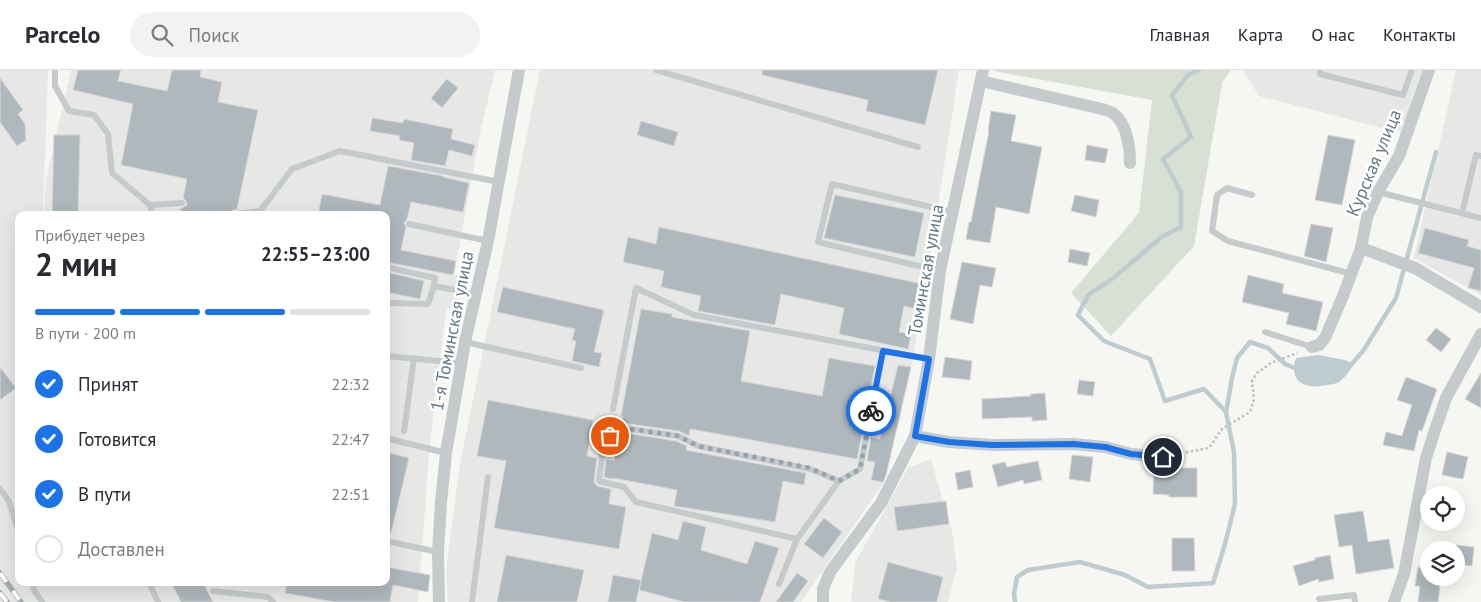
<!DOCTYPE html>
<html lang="ru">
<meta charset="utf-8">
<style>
body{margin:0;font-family:"PT Sans",sans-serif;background:#f2f2f3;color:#2b2b33;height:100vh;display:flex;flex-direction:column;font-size:19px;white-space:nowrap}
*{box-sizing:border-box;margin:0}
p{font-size:16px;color:#7c7c81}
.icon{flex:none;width:28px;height:28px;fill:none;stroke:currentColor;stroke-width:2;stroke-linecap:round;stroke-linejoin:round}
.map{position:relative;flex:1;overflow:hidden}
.panel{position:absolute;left:15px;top:141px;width:375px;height:375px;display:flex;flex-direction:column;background:#fff;border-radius:10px;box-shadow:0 5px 20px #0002}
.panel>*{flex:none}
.controls{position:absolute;left:1420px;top:416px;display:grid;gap:10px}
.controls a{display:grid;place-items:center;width:45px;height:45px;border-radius:50%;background:#fff;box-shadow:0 5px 20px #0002;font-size:25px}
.pin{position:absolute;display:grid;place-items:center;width:42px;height:42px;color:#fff;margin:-21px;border:2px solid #fff;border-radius:50%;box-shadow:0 1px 5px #0007}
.courier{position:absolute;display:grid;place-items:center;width:50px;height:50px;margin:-25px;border:4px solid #1a73e8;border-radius:50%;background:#fff;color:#222;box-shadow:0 1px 6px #0007}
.overview em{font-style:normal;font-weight:700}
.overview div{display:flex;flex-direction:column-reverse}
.overview{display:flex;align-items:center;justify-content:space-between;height:85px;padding:0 20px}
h1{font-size:32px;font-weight:700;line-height:38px}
.bar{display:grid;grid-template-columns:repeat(4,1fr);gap:8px 5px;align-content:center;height:60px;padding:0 20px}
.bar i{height:6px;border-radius:4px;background:#e1e1e2}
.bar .selected{background:#1a73e8}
.bar p{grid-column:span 4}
ol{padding:0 20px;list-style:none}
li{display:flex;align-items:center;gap:15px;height:55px}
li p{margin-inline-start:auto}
li .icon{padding:5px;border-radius:50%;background:#1a73e8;color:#fff;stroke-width:4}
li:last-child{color:#7c7c81}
li i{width:28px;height:28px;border:2px solid #e1e1e2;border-radius:50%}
header{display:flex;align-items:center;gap:30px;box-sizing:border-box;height:70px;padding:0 25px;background:#fff;border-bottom:1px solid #e1e1e2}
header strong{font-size:24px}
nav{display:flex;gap:28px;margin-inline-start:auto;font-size:18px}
.search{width:350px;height:45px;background:#f2f2f3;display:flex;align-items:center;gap:12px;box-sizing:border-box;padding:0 18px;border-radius:28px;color:#7c7c81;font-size:19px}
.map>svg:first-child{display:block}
.built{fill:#e7e8e6}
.green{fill:#d8dfd3}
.water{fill:#beccd0}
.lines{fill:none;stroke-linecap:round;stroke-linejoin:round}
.stream{stroke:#beccd0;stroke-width:4.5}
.building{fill:#aeb8bd;stroke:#d8d7d5}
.path{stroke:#bec1c3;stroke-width:2.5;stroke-dasharray:2.5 2.5;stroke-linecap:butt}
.lane{stroke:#c5cacd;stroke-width:6}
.street{stroke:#c5cacd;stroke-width:12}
.rail-casing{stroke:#a3abb0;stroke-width:5.5}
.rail{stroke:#fff;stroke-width:4;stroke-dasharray:11;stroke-linecap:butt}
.done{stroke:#96a5ac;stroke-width:5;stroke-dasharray:0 9}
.route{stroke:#1a73e8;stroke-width:6}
.labels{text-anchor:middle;stroke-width:5;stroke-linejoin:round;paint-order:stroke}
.street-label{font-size:18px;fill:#627a87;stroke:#fff}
</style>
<header>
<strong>Parcelo</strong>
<div class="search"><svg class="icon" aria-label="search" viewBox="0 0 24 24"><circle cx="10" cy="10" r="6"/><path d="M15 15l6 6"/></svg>Поиск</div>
<nav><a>Главная</a><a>Карта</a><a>О нас</a><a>Контакты</a></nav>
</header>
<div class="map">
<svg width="1481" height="532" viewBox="0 0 1481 532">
<rect width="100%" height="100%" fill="#f6f6f2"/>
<g class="built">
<polygon points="0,0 48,0 43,145 19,145 19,512 386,512 386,145 44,145 46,110 71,0 495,0 481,59 454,205 462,207 455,240 446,239 430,373 418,532 0,532"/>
<polygon points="540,0 959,0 926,214 911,297 884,412 801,532 448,532 446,499 460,394"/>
<polygon points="1243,0 1422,0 1402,61 1382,58 1259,26"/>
<polygon points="1456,0 1481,0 1481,225 1414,188"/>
<polygon points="931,389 952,462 957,497 948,532 851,532 855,493 908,398"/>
</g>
<polygon class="green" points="995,0 1231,0 1222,13 1194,176 1111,266 1071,223 1139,143 1152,30 994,1"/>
<path class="water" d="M 1318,285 L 1345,290 L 1354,294 C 1350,300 1345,308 1339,312 C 1336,314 1331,314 1327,315 C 1306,320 1288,312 1296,288 Z"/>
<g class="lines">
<g class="stream">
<polyline points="1350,296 1363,281 1396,228 1436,82"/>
<polyline points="1226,342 1232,308 1237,288 1250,272 1268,278 1285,294 1297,299"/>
<polyline points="1015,532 1014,524 1017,507 1028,500 1080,492 1125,505 1148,517 1213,513 1225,474 1235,434 1234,382 1226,342 1204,319 1165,331 1150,289 1104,271 1078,245 1088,225 1112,209 1163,166 1181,157 1181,122 1163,89 1191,67 1172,25 1188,5 1199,0"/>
</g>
</g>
<g class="building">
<polygon points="78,0 121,0 118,11 167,21 172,0 201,0 200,7 222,12 218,32 258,40 237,139 233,140 231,145 179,145 181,138 184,137 187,135 186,131 183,128 187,109 121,95 133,34 73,20"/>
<polygon points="762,0 938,0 925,55 866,41 868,30 762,5"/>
<polygon points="0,8 23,40 18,44 25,54 26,70 17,76 0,52"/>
<polygon points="447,9 458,18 442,38 431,28"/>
<polygon points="991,41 1016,45 1011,71 1042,77 1029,144 996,137 990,173 966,169 969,152 971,152 989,61 988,61"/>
<polygon points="372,48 403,53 404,49 453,59 451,69 475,75 472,86 449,80 445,96 411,90 414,73 399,70 400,66 370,61"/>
<polygon points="641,51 678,62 674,76 637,65"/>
<polygon points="54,65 80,65 78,145 52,145"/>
<polygon points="1328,65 1355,70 1342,135 1315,130"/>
<polygon points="1087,75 1108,79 1105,93 1085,90"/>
<polygon points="388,96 443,106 443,107 469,113 463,142 411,132 407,149 404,153 406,157 401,180 456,191 453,205 386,192 386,145 318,145 322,124 380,135"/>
<polygon points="835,125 924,143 915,187 824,168"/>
<polygon points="1075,125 1099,130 1096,147 1071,141"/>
<polygon points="1311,154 1333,158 1326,192 1304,186"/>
<polygon points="659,157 922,214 917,239 904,236 899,262 911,264 908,279 839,264 844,238 781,224 775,255 698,241 701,226 661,217 664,201 623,192 628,167 656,174"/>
<polygon points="1425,158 1469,170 1467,176 1481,180 1481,221 1468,218 1474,198 1418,183"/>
<polygon points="1070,179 1090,183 1087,196 1068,192"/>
<polygon points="962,192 996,198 992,217 980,215 973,254 950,249"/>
<polygon points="386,202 424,211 420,229 386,222"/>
<polygon points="1248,205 1284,214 1282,223 1323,232 1316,261 1286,254 1289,243 1242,232"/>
<polygon points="503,217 604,240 594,282 602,283 599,297 572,291 576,271 572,270 575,259 497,242"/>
<polygon points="641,239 672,244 672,247 750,261 741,311 822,326 829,288 875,296 857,389 690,359 689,366 679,361 622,353 623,346 621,346"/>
<polygon points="1436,258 1451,269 1441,282 1426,270"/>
<polygon points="945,287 972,291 970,310 942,307"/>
<polygon points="898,295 911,297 886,405 883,412 871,410 875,392 867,391 871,367 880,369"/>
<polygon points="0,297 16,318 0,330"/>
<polygon points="1481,303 1481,338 1465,329"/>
<polygon points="1406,307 1437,319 1422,361 1419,360 1414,381 1383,375 1386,362 1402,366 1412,335 1397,330"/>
<polygon points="1079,310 1095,312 1093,326 1077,324"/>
<polygon points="1045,323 1047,350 1032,351 1032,347 982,349 982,329 1031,326 1031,324"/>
<polygon points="488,330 593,350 587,386 597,388 594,412 597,416 611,419 609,434 626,437 619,479 494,458 506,391 477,386"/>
<polygon points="620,362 676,371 687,376 686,380 806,403 804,415 783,411 775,452 674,436 677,420 613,408 612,409 604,407 606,389 614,391"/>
<polygon points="386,382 409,388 391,463 386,463"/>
<polygon points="1447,382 1468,387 1463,409 1442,405"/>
<polygon points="1072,385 1093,387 1090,412 1069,409"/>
<polygon points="1038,391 1042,410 1024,414 1023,410 998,417 992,395 1005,392 1007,397"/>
<polygon points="1154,398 1197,398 1197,427 1169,427 1169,425 1153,424"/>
<polygon points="970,400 973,417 958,420 955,403"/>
<polygon points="946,431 949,454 897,461 894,437"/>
<polygon points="1363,441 1368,472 1389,469 1394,498 1356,504 1352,475 1339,477 1334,445"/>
<polygon points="824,448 842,462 823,488 804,474"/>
<polygon points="683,451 706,457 701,480 747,494 755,471 779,478 760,532 684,532 639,520 652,463 678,470"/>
<polygon points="1172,468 1194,468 1195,501 1172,501"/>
<polygon points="1456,475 1474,477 1472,496 1456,494"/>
<polygon points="506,485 584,500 577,532 497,532"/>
<polygon points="1330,485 1334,509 1319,512 1318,509 1299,516 1293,496 1315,490 1315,488"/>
<polygon points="888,492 943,507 937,532 890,532 878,529"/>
<polygon points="386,497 430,505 428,522 393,515 390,532 334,532 285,523 287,512 386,512"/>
<polygon points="1418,497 1429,499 1429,508 1441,508 1438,532 1418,532 1420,516 1415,516"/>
<polygon points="797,503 808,511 793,532 776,532"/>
<polygon points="613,505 641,510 636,532 608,532"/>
<polygon points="171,512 203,512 213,532 181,532"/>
</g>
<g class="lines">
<polyline class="path" points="1176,384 1209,378 1222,359 1250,342 1254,329 1252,311 1257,303 1271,293 1297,283"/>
<g class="lane">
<polyline points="55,0 55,16 69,41 94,45 108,64 112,103 150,135 153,145"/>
<polyline points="656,0 918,77"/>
<polyline points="1320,0 1320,4 1403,25 1412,0"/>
<polyline points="1378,122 1481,148"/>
<polyline points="1252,125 1227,118 1217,125 1212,161 1228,171 1352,204"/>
<polyline points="150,135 182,133"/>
<polyline points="1462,143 1476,85 1481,86"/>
<polyline points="236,144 260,141 292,99 340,81 499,112"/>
<polyline points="409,154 488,171"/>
<polyline points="386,197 435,208 434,216 428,234 387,233"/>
<polyline points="940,201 818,172 832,114 953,142"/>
<polyline points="434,216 476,224"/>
<polyline points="1265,262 1312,277"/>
<polyline points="465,272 581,298"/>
<polyline points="386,286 461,293"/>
<polyline points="613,339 636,218 694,245 929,289"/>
<polyline points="404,361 414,288"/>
<polyline points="386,368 446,383"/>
<polyline points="0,419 9,431 19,464"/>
<polyline points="797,469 636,432 624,417 599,411 603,376 617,357 678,366 698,376 810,399 839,411"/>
<polyline points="386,471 438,482"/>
<polyline points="32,512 34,520 42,532"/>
<polyline points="149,512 158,532"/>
<polyline points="779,514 797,469 839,411 860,399 883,281"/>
<polyline points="213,521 268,527 273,532"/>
<polyline points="1319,529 1354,525 1355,532"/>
<polyline points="472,532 488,407"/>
</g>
<g class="street">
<path d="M 981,11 L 1102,39 C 1105,40 1111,41 1114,44 C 1127,54 1130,78 1130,93"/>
<polyline points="1361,178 1415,198 1481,237"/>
<polyline points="1312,277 1319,275 1325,268 1343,226 1361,178 1367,147 1378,122 1399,86 1429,0"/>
<polyline points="915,366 949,372 992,375 1073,374 1105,377 1131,384 1163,387"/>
<polyline points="439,532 438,482 441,432 446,383 465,272 488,171 519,0"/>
<polyline points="823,532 823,519 830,502 881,433 915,366 929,289 940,201 983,0"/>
<polyline points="1394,532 1404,504 1426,388 1435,360 1446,328 1481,264"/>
</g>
<g class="rail-casing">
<g id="rail">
<polyline points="0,503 21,532"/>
<polyline points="0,523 7,532"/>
</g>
</g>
<use href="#rail" class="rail"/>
</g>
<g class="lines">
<polyline class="done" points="610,366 617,357 678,366 698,376 810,398 839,411 860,399 871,341"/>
<polyline class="route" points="871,341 883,281 929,289 915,366 949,372 992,375 1073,374 1105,377 1131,384 1163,387"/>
</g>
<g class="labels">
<g class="street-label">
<text transform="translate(1374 93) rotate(-67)" y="6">Курская улица</text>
<text transform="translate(926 200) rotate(-80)" y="6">Томинская улица</text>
<text transform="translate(452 261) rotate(-79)" y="6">1-я Томинская улица</text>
</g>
</g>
</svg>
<div class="controls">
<a><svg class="icon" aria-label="locate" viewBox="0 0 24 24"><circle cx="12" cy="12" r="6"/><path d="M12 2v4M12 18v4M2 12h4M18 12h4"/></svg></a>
<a><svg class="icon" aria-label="layers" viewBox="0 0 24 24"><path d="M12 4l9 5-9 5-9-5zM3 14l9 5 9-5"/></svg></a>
</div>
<div class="pin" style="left:610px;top:366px;background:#ea580c"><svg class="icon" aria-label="bag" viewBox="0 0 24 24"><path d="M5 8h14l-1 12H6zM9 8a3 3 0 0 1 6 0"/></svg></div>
<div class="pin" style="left:1163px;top:387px;background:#1f2937"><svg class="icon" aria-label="home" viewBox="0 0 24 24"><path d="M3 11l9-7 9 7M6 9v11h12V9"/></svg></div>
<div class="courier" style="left:871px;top:341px"><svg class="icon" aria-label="bike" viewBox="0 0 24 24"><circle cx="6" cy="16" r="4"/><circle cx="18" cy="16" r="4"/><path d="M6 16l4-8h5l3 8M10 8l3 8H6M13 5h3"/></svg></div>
<section class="panel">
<div class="overview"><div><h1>2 мин</h1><p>Прибудет через</p></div><em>22:55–23:00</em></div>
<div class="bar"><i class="selected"></i><i class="selected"></i><i class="selected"></i><i></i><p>В пути · 200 m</p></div>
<ol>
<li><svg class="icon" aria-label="check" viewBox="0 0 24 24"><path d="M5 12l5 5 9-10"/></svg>Принят<p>22:32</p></li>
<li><svg class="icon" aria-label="check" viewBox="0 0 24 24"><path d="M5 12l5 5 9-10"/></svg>Готовится<p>22:47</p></li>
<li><svg class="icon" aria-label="check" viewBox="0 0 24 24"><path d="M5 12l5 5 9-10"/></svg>В пути<p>22:51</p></li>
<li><i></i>Доставлен</li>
</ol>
</section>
</div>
